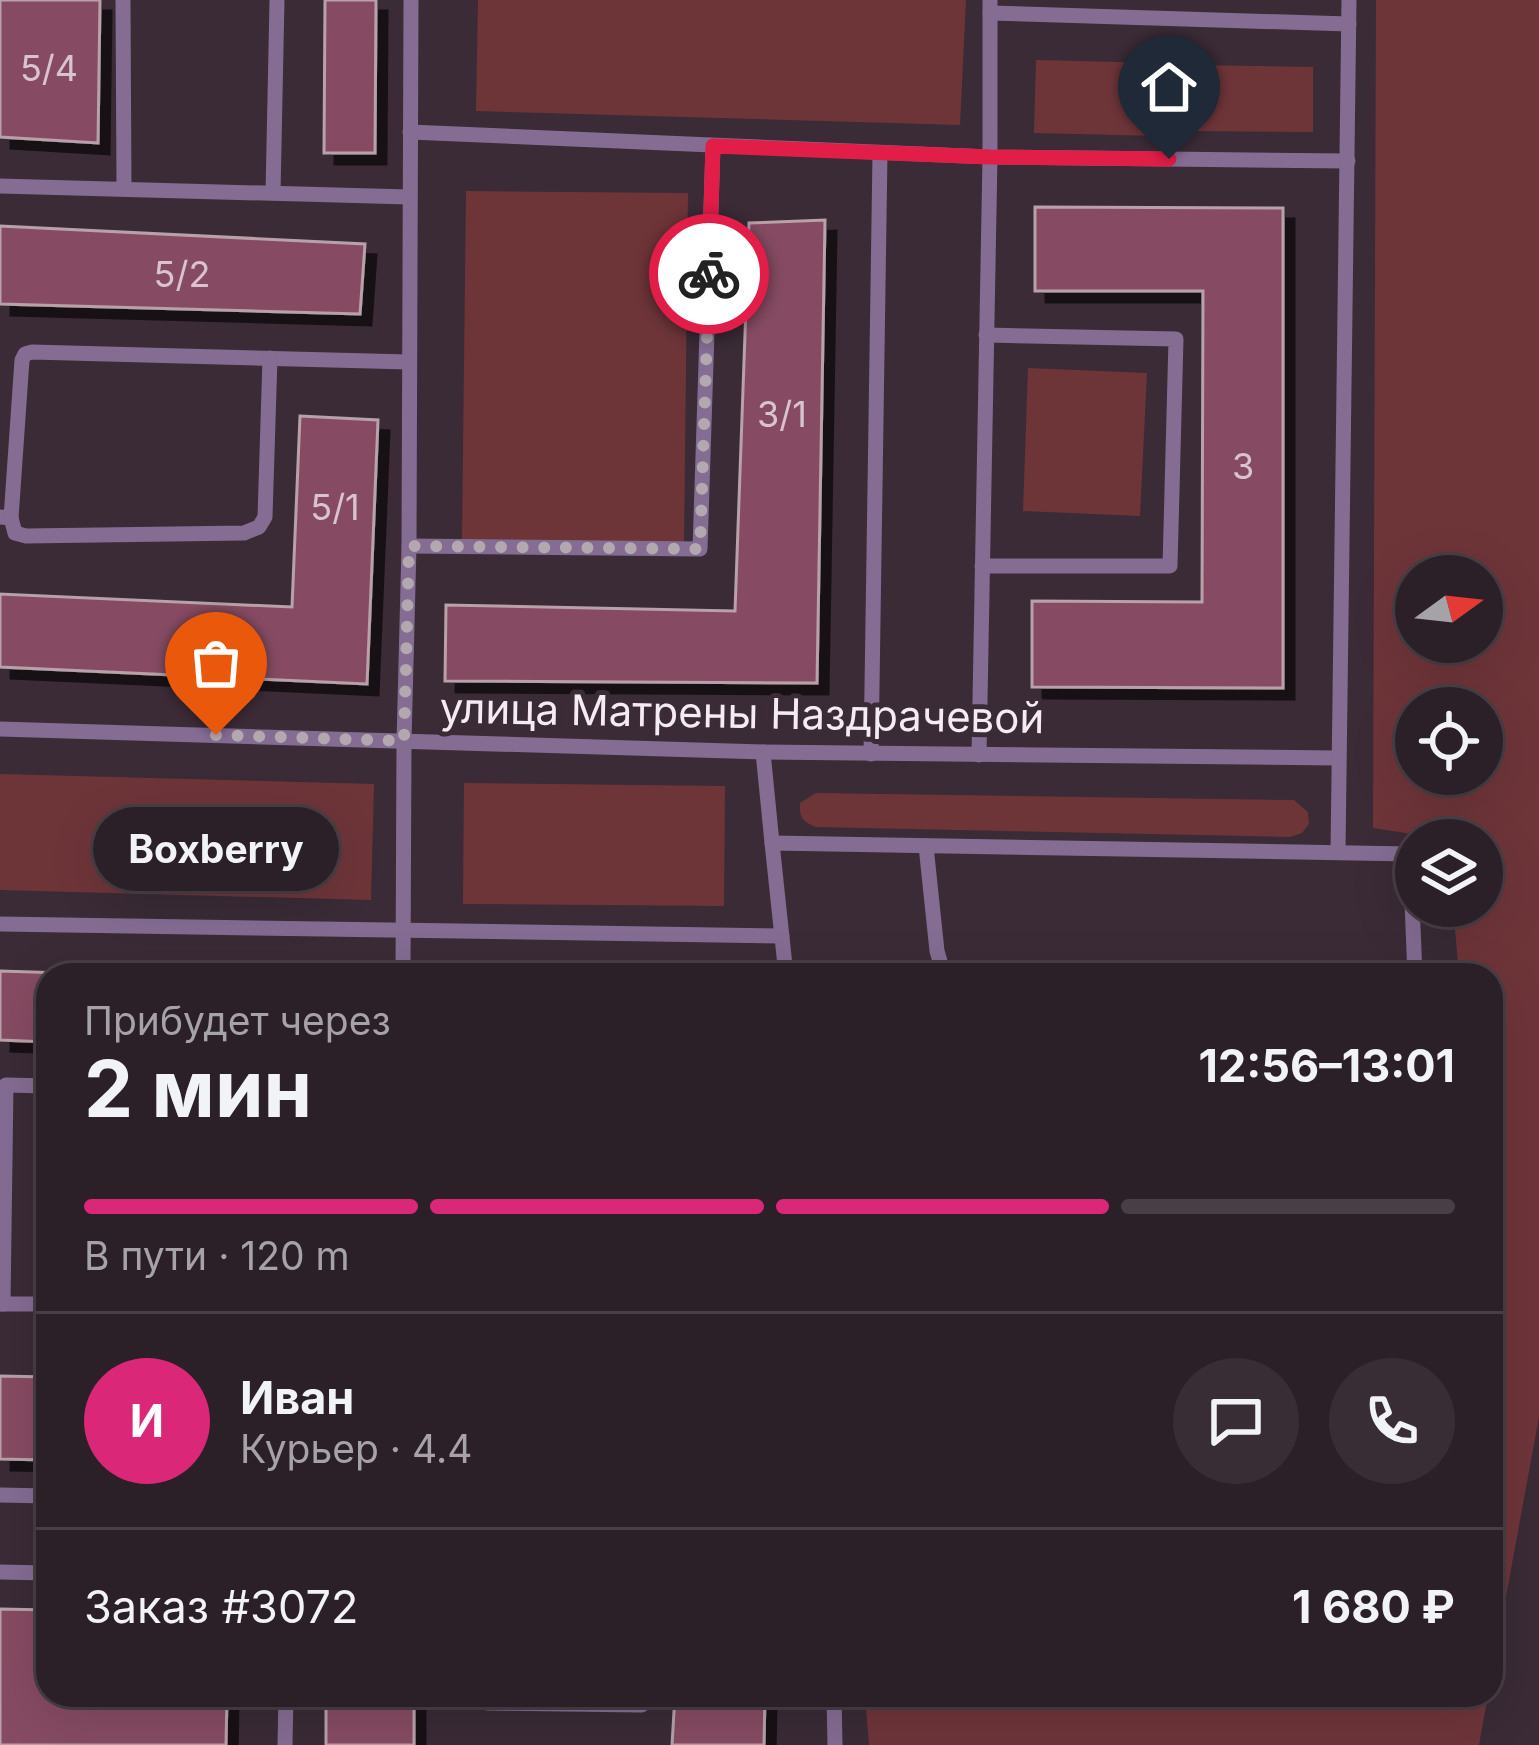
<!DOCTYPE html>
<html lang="ru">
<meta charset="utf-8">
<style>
body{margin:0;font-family:Inter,sans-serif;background:#382d34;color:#f1f3f6;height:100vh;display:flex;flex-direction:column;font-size:45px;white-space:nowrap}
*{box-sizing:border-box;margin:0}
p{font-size:39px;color:#a6a3a8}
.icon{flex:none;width:66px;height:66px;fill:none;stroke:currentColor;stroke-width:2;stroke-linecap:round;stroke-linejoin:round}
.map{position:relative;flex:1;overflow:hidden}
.sheet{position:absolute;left:36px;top:963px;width:1467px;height:744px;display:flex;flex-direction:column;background:#2c2028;border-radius:36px;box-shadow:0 12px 48px #0002,0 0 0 3px #483e45}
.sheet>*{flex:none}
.needle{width:78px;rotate:75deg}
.buttons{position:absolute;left:1395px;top:555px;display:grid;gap:24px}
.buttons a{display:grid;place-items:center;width:108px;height:108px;border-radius:50%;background:#2c2028;box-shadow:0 12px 48px #0002,0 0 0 3px #483e45;font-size:60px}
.pin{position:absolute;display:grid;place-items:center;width:102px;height:102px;color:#fff;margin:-123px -51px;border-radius:50% 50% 50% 0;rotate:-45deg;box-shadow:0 0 12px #0007}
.pin .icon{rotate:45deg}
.courier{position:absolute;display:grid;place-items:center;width:120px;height:120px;margin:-60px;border:9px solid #e11d48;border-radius:50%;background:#fff;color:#222;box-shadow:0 3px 15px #0007}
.bubble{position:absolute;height:84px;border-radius:42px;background:#2c2028;box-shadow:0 12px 48px #0002,0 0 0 3px #483e45;font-size:39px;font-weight:700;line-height:84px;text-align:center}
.summary em{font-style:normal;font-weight:700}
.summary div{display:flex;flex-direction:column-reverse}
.summary{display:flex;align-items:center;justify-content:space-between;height:204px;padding:0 48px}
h1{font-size:78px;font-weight:700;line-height:90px}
.bar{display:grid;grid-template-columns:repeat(4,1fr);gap:18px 12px;align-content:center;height:144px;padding:0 48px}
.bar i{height:15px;border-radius:9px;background:#483e45}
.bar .on{background:#db2777}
.bar p{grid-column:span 4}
.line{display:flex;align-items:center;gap:30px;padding:0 48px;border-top:3px solid #483e45}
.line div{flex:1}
.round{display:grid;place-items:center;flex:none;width:126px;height:126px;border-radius:63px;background:#382d34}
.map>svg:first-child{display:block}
.green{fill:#6e3539;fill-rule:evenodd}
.building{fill:#864b62;stroke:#b8a1a9;stroke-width:3;filter:url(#shadow)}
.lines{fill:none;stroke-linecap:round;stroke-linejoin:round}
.service{stroke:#846c92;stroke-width:15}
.done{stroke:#b4a8b0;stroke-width:12;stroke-dasharray:0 21.6}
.route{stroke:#e11d48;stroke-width:15}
.labels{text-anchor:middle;stroke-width:10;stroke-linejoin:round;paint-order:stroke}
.number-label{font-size:36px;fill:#d9c3ce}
.street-label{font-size:42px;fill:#f5ebf2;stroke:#3a2b36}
</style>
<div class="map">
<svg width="1539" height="1745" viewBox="0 0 1539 1745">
<defs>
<filter id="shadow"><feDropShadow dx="11" dy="11" stdDeviation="0" flood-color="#0009"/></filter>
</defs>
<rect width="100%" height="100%" fill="#3a2b36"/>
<g class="green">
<polygon points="478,0 966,0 960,125 476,111"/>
<path d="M 1376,0 L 1539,0 L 1539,1417 L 1491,1678 L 1491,975 L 1459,975 L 1453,906 L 1482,906 L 1482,840 L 1452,840 L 1373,828 ZM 1416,576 L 1482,576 L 1482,642 L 1416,642 ZM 1416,708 L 1482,708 L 1482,774 L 1416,774 Z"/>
<polygon points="1036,60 1161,63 1159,136 1034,133"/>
<polygon points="1188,65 1313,67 1313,132 1187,131"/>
<polygon points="466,191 688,193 684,543 462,540"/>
<polygon points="1028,368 1147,373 1140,516 1023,511"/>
<polygon points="0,774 374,784 371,900 0,890"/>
<polygon points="464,783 725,786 724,906 463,904"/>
<path d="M 816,793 L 1294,800 L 1308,812 L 1309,824 L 1302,833 L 1290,837 L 816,827 C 803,822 799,818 800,803 Z"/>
<polygon points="865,1695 1488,1695 1479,1745 869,1745"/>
</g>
<g class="building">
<polygon points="0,0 100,0 98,143 0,137"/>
<polygon points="325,0 376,0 375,153 324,153"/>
<polygon points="1035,207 1283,208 1283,688 1032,687 1032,601 1202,602 1203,291 1035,291"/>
<polygon points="825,220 817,683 445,681 446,605 735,611 749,223"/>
<polygon points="0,226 365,244 360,314 0,304"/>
<polygon points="300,416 378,420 367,684 0,667 0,594 292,607"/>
<polygon points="0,971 127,975 48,975 48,1042 0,1040"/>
<polygon points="0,1376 48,1377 48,1460 0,1459"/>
<polygon points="0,1609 48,1610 48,1695 227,1695 226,1745 0,1745"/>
<rect x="326" y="1695" width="88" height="50"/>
<polygon points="675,1695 765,1695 764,1745 672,1745"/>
</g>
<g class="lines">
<g class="service">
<polyline points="123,0 124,189"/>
<polyline points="990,13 1349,24"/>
<polyline points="410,132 990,157 1348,161"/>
<polyline points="0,186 409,197"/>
<polyline points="273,193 277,0"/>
<polyline points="0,517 11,518 22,360 25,354 32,352 409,362"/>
<polyline points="11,518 15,533 26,536 244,533 259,527 265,517 270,358"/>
<polyline points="409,546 700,549 713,146"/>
<polyline points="982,566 1170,566 1176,339 986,335"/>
<polyline points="0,729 763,752 1338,758"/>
<polyline points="763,752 772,843"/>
<polyline points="871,754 880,153"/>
<polyline points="979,755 990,157 990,0"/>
<polyline points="926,846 937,951 944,975"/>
<polyline points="1338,852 1349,0"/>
<polyline points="0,924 782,936"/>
<polyline points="403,975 404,741 409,546 411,0"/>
<polyline points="786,975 772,843 1410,854 1415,975"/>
<polyline points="0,1304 48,1304"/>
<polyline points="3,1304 6,1085 48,1086"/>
<polyline points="0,1495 48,1496"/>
<polyline points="0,1572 48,1573"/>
<polyline points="482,1695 488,1703 642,1705 642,1695"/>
<polyline points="834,1695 835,1745"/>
<polyline points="285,1745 286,1695"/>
</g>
</g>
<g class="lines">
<polyline class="done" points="216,735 404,741 409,546 700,549 709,274"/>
<polyline class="route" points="709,274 713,146 990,157 1169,159"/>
</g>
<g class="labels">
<g class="number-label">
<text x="49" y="81">5/4</text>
<text x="182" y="287">5/2</text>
<text x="782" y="427">3/1</text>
<text x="1243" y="479">3</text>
<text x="335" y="520">5/1</text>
</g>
<g class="street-label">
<text transform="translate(742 713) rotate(1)" y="15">улица Матрены Наздрачевой</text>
</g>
</g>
</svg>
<div class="buttons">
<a><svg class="needle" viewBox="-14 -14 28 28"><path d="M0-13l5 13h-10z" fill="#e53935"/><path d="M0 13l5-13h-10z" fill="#a6a3a8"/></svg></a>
<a><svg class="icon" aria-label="locate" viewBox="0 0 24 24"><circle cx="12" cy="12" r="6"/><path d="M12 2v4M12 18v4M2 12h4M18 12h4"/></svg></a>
<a><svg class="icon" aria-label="layers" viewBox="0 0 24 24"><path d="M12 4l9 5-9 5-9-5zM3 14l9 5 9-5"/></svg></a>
</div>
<div class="pin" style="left:216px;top:735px;background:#ea580c"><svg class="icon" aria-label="bag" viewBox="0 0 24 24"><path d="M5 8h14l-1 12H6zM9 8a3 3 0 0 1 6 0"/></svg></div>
<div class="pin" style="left:1169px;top:159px;background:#1f2937"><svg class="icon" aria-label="home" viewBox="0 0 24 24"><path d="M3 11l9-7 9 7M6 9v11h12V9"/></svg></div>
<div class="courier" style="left:709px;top:274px"><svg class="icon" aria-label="bike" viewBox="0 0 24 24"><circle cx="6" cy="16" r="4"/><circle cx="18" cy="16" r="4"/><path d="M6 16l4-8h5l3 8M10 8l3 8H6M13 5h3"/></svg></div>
<div class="bubble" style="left:93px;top:807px;width:246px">Boxberry</div>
<section class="sheet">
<div class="summary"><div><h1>2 мин</h1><p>Прибудет через</p></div><em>12:56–13:01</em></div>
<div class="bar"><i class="on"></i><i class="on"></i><i class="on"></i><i></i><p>В пути · 120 m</p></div>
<div class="line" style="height:216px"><b class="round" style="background:#db2777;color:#fff">И</b><div><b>Иван</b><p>Курьер · 4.4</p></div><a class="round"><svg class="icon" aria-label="chat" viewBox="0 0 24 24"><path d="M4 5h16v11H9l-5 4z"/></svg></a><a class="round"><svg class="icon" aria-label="phone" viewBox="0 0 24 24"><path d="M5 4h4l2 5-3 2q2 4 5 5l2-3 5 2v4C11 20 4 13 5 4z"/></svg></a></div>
<div class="line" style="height:156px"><div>Заказ #3072</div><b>1 680 ₽</b></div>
</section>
</div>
